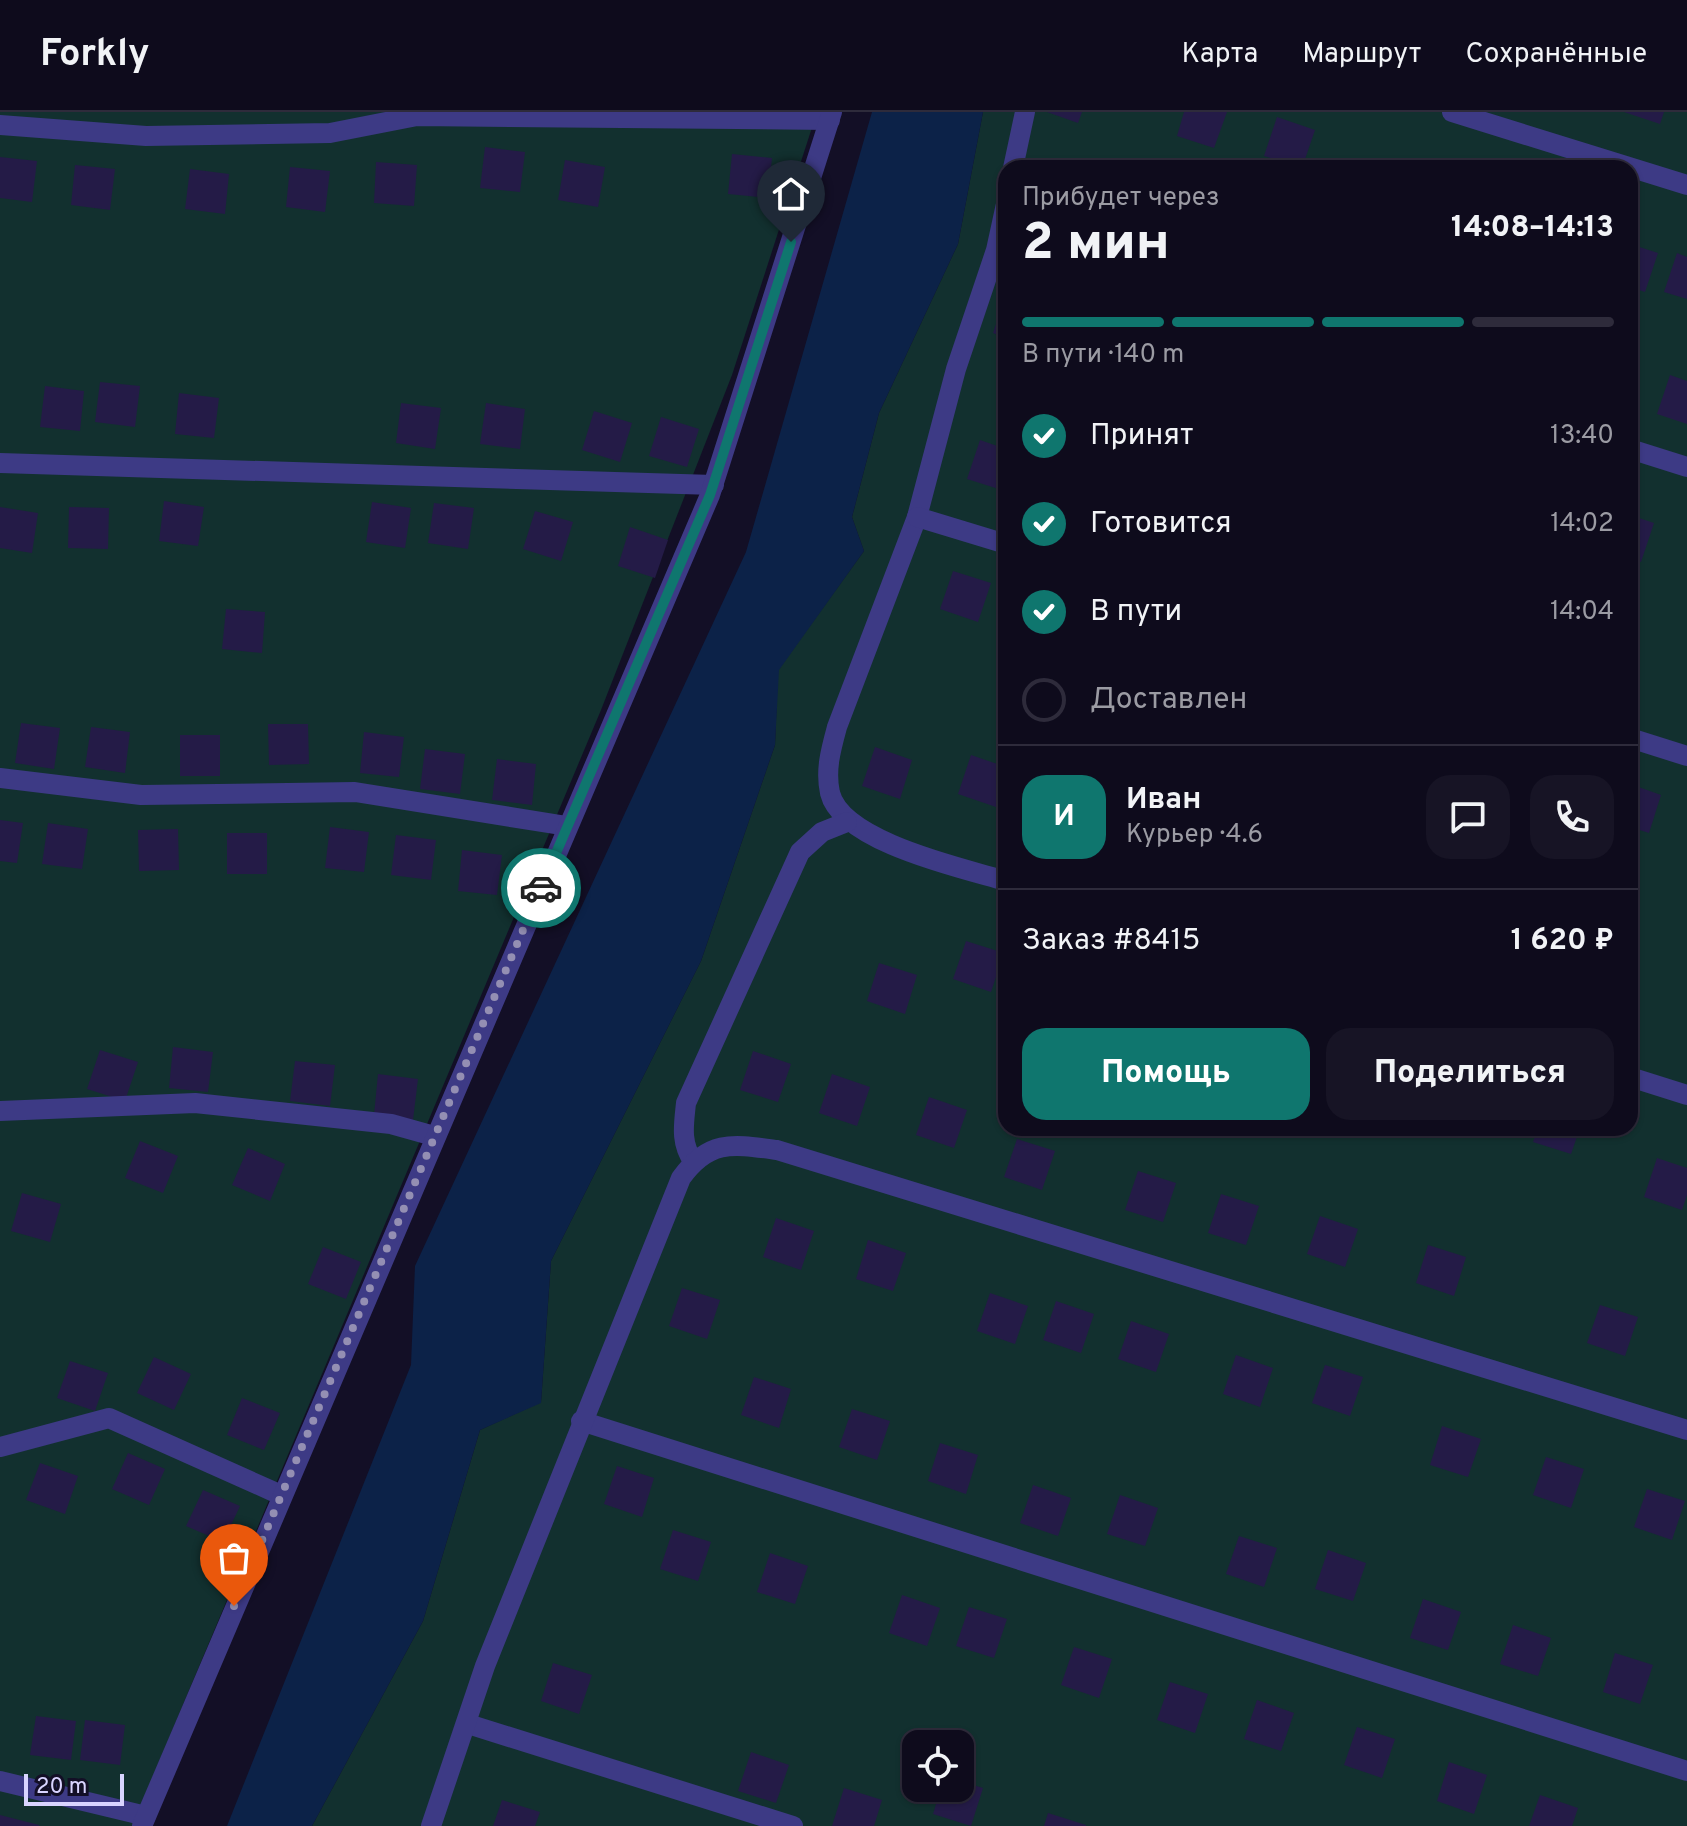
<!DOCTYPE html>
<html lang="ru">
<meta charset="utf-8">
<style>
body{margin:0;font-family:Overpass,sans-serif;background:#171425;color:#f1f3f6;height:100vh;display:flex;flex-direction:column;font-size:30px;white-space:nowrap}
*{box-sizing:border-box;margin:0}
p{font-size:26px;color:#9b9ba3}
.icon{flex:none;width:44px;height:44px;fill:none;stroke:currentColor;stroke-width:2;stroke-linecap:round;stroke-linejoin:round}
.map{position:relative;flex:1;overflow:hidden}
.details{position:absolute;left:998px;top:48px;width:640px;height:976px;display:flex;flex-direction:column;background:#0e0b1c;border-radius:24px;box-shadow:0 2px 6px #0004,0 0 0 2px #2e2b3b}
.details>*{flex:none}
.buttons{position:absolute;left:902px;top:1618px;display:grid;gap:16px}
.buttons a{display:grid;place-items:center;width:72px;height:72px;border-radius:16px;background:#0e0b1c;box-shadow:0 2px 6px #0004,0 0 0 2px #2e2b3b;font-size:40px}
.scale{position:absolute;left:24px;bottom:20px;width:100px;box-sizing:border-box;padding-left:8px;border:4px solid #d9d4ff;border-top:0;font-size:22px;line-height:28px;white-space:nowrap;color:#d9d4ff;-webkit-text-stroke:6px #130f26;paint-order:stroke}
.pin{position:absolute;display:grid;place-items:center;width:68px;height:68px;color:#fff;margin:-82px -34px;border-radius:50% 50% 50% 0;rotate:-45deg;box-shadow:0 0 8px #0007}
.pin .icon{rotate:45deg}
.courier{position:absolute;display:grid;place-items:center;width:80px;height:80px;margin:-40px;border:6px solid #0f766e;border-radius:50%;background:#fff;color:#222;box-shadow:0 2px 10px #0007}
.headline em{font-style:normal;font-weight:800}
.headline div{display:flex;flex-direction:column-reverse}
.headline{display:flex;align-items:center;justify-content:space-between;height:136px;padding:0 24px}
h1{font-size:52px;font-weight:800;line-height:60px}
.bar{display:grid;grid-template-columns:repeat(4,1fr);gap:12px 8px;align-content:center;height:96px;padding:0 24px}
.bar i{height:10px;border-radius:6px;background:#2e2b3b}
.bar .current{background:#0f766e}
.bar p{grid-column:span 4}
.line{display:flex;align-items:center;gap:20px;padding:0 24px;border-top:2px solid #2e2b3b}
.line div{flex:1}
.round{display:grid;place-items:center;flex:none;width:84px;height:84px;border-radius:24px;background:#171425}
ol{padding:0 24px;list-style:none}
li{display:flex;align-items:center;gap:24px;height:88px}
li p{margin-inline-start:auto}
li .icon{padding:8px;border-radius:50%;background:#0f766e;color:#fff;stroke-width:4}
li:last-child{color:#9b9ba3}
li i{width:44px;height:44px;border:4px solid #2e2b3b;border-radius:50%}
.cta{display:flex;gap:16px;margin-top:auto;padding:16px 24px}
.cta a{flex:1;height:92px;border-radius:24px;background:#0f766e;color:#fff;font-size:32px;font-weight:800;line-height:92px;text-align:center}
.cta a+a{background:#171425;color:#f1f3f6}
header{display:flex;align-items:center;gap:48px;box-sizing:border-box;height:112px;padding:0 40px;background:#0e0b1c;border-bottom:2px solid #2e2b3b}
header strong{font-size:38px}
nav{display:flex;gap:44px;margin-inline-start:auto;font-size:28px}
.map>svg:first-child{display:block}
.green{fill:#12302f;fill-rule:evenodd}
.water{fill:#0c2248}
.building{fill:#241b47}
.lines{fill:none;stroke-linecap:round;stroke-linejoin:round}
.minor{stroke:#3d3a85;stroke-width:20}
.done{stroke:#948fb3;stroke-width:8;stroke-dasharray:0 14.4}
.route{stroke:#0f766e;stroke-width:10}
</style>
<header>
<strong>Forkly</strong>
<nav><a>Карта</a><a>Маршрут</a><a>Сохранённые</a></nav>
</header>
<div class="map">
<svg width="1687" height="1714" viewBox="0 0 1687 1714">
<rect width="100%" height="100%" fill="#130f26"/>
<g class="green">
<polygon points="0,0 817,0 732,263 601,598 132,1714 0,1714"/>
<path d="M 983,0 L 1687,0 L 1687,1714 L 312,1714 L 423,1509 L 480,1318 L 541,1290 L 551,1149 L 701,849 L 775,633 L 778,558 L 864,439 L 852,405 L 879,301 L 958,132 ZM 1006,56 L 1630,56 L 1630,1016 L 1006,1016 ZM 916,1632 L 960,1632 L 960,1676 L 916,1676 Z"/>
</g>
<polygon class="water" points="872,0 983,0 958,132 879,301 852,405 864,439 779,558 775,633 701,849 551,1149 541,1291 480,1318 423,1509 312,1714 227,1714 411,1253 415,1154 746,440"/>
<g class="building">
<polygon points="1047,0 1082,0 1078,11"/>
<polygon points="1184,0 1227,0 1214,36 1177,24"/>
<polygon points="1624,0 1664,0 1660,12"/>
<polygon points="1277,5 1315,18 1302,56 1264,44"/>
<polygon points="485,35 525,40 520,80 480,76"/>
<polygon points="732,42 772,46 768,86 728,82"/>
<polygon points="0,45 37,49 32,90 0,86"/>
<polygon points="565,48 605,55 598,95 558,88"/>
<polygon points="376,50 417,53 414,94 374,91"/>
<polygon points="75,53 115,57 110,98 71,93"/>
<polygon points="290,55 330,59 325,100 286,95"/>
<polygon points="190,57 229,62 225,102 185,97"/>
<polygon points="1630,132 1658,141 1645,180 1630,175"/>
<polygon points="1677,141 1687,145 1687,187 1664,180"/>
<polygon points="1006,182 1006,226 993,221"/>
<polygon points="1670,263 1687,269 1687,312 1657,302"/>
<polygon points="100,270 140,274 135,315 95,310"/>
<polygon points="45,274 84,279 80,319 40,315"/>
<polygon points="179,281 219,286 214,326 175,322"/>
<polygon points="401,291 441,296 435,337 396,331"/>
<polygon points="486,291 525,297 520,337 480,332"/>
<polygon points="594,299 632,311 620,350 582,338"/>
<polygon points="661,305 699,317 687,355 649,344"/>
<polygon points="980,328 1006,337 1005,379 967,367"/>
<polygon points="164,389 204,395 198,434 159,429"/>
<polygon points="372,390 411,396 405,436 366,430"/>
<polygon points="434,391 474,396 468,437 428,431"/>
<polygon points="0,395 38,401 32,441 0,436"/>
<polygon points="69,395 109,396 108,437 68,436"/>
<polygon points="535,399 573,410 561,449 523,437"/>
<polygon points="1630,403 1654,411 1641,450 1630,446"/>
<polygon points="630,415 668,428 655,466 618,454"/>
<polygon points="953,459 991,471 978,510 940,497"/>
<polygon points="226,497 265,500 262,541 222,537"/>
<polygon points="21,611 60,616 54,657 15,651"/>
<polygon points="268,612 308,612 309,652 269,653"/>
<polygon points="91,615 130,620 125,661 85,655"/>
<polygon points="364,620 404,625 399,665 360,661"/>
<rect x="180" y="623" width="40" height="41"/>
<polygon points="875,635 912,648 900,687 862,674"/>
<polygon points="425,637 465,642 460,682 420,677"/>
<polygon points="971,643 1006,655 996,695 958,682"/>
<polygon points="497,647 536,652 532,693 492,688"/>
<polygon points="1630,672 1661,683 1649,721 1630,715"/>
<polygon points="0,708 23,711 17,751 0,749"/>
<polygon points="48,711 88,717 82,757 42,752"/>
<polygon points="330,715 369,720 364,760 325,756"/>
<polygon points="178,717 179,758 139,759 138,718"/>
<rect x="227" y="721" width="40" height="41"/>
<polygon points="396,723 436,728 431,768 391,763"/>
<polygon points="462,738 502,743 497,783 458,779"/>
<polygon points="966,829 1004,841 991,880 953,867"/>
<polygon points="879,851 917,863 905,902 867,889"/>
<polygon points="173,935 213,940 208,980 169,976"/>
<polygon points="100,938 138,950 125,989 87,977"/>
<polygon points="753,939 791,952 778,990 740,978"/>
<polygon points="295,949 335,953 330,994 290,989"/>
<polygon points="378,962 418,967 413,1008 374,1003"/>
<polygon points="832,962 870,975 857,1014 819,1001"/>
<polygon points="929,985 967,998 954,1036 916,1023"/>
<polygon points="1538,1016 1580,1016 1571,1042 1533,1030"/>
<polygon points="1017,1027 1055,1039 1042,1078 1004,1065"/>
<polygon points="140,1029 178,1044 163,1081 125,1066"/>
<polygon points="248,1036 285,1052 270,1089 232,1073"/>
<polygon points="1657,1046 1687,1056 1687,1083 1682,1098 1644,1085"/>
<polygon points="1138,1059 1176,1071 1163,1110 1125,1098"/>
<polygon points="22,1081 61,1092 50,1130 11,1119"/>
<polygon points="1221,1082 1259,1094 1246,1133 1208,1121"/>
<polygon points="1320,1104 1358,1117 1345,1155 1307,1142"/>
<polygon points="776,1106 814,1119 801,1158 763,1145"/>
<polygon points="868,1128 906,1141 893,1179 856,1167"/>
<polygon points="1428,1133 1466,1145 1454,1184 1416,1171"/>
<polygon points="323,1135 361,1150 346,1187 308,1172"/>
<polygon points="682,1176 720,1188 707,1227 669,1214"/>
<polygon points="990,1181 1028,1194 1015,1232 977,1219"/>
<polygon points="1056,1189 1094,1202 1081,1241 1043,1228"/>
<polygon points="1600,1193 1638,1205 1625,1244 1587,1231"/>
<polygon points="1131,1209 1169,1222 1156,1260 1118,1247"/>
<polygon points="1236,1243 1273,1256 1260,1295 1223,1282"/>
<polygon points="154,1245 191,1262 174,1298 137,1281"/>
<polygon points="70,1249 108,1261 95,1299 57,1286"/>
<polygon points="1325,1253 1363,1265 1350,1304 1312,1291"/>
<polygon points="754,1265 791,1277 779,1316 741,1303"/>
<polygon points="242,1286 280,1301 264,1338 227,1323"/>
<polygon points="852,1297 890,1309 877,1348 839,1335"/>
<polygon points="1442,1314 1481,1327 1468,1365 1430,1353"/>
<polygon points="940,1331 978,1343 966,1382 928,1369"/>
<polygon points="128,1341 165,1357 149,1393 112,1377"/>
<polygon points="1546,1345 1584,1357 1571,1396 1533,1383"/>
<polygon points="40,1351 78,1364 65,1402 26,1388"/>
<polygon points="617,1354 654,1366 642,1405 604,1392"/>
<polygon points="1033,1373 1071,1386 1058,1424 1020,1411"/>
<polygon points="1647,1377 1685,1389 1672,1428 1634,1415"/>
<polygon points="203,1378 240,1394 223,1430 186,1414"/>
<polygon points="1120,1383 1158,1396 1145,1434 1107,1422"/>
<polygon points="673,1418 711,1430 698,1469 660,1457"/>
<polygon points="1239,1424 1277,1436 1264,1475 1226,1462"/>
<polygon points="1328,1438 1366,1451 1353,1489 1315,1477"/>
<polygon points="770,1441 808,1454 795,1492 757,1480"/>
<polygon points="902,1483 940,1496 927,1534 889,1521"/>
<polygon points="1423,1487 1461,1500 1448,1538 1410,1526"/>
<polygon points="969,1495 1007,1507 994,1546 956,1534"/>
<polygon points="1513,1513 1551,1526 1538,1564 1500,1552"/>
<polygon points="1074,1535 1112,1547 1099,1586 1061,1573"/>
<polygon points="1615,1541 1653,1553 1640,1592 1603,1580"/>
<polygon points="553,1551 592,1563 579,1602 541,1589"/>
<polygon points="1170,1570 1208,1582 1195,1621 1157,1608"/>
<polygon points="1257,1588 1294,1601 1281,1639 1244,1627"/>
<polygon points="36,1604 76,1609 71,1648 30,1643"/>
<polygon points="85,1608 125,1613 120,1653 80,1648"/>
<polygon points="1357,1615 1395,1627 1382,1666 1344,1653"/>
<polygon points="751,1640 789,1653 776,1691 738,1679"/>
<polygon points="1449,1650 1487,1663 1474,1702 1437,1689"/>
<polygon points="960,1669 983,1676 971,1714 933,1702 941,1676 960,1676"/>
<polygon points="844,1676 882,1688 874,1714 832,1714"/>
<polygon points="1540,1683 1578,1696 1572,1714 1529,1714"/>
<polygon points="502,1688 540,1700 535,1714 493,1714"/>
<polygon points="1048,1701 1086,1713 1086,1714 1044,1714"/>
<polygon points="0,1703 39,1713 39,1714 0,1714"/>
</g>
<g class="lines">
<g class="minor">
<polyline points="1452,0 1687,73"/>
<polyline points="0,13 146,24 330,21 417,4 830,8"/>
<polyline points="1013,56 1025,0"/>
<path d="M 1006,92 L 996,138 L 956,257 L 917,405 L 837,615 C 831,637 825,658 830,681 C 842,730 962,756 1006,769"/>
<polyline points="1630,337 1687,355"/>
<polyline points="0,351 714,373"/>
<polyline points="917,405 1006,432"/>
<polyline points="1630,626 1687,644"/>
<polyline points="0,666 141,683 355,680 567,714"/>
<polyline points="1630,965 1687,983"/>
<polyline points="0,999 195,991 391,1012 434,1024"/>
<path d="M 693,1049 C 680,1030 684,1012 686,991 L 800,740 L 822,720 L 847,710"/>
<polyline points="581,1309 1687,1659"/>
<polyline points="0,1335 109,1306 281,1383"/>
<polyline points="468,1612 793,1714"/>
<polyline points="0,1669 146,1704"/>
<polyline points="142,1714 710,383 832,0"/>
<path d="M 431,1714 L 485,1554 L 681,1066 C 709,1027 733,1032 777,1038 L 1687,1318"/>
</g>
</g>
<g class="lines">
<polyline class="done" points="234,1494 541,776"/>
<polyline class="route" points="541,776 710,383 791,130"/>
</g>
</svg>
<div class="buttons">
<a><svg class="icon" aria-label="locate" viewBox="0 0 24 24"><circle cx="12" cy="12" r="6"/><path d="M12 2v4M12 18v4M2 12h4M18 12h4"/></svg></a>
</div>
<div class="scale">20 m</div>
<div class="pin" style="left:234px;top:1494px;background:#ea580c"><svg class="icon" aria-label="bag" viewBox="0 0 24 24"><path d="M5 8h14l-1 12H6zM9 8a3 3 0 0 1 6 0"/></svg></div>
<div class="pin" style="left:791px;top:130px;background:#1f2937"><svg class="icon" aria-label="home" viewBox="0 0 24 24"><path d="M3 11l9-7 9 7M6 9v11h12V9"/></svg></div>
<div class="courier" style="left:541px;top:776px"><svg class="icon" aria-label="car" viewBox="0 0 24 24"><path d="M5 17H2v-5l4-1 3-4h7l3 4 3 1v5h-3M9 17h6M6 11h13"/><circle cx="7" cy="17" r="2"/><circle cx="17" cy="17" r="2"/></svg></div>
<section class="details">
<div class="headline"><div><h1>2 мин</h1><p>Прибудет через</p></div><em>14:08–14:13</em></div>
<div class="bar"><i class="current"></i><i class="current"></i><i class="current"></i><i></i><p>В пути · 140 m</p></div>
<ol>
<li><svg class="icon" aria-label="check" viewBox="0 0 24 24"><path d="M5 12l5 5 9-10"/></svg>Принят<p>13:40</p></li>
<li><svg class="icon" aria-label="check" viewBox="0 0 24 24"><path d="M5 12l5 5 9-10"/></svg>Готовится<p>14:02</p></li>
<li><svg class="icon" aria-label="check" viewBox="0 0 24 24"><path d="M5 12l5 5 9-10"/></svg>В пути<p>14:04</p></li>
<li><i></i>Доставлен</li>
</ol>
<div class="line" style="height:144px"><b class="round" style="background:#0f766e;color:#fff">И</b><div><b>Иван</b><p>Курьер · 4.6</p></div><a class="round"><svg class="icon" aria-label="chat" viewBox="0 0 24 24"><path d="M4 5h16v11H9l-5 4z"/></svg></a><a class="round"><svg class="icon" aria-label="phone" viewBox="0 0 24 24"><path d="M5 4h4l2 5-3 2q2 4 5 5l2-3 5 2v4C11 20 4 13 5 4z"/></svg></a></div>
<div class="line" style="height:104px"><div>Заказ #8415</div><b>1 620 ₽</b></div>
<div class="cta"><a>Помощь</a><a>Поделиться</a></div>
</section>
</div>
